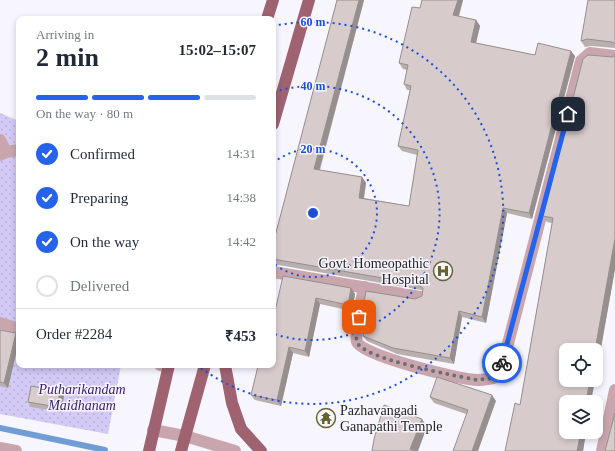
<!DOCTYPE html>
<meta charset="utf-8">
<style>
body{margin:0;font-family:Georgia,serif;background:#f2f2f3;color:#1f2937;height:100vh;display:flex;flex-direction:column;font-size:15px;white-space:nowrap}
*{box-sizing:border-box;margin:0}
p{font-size:13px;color:#747a83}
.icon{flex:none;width:22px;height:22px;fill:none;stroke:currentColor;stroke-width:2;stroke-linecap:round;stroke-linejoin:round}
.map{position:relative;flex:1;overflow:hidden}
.details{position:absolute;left:16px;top:16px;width:260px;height:352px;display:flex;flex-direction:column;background:#fff;border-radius:8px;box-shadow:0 2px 6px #0003}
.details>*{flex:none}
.buttons{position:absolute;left:559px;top:343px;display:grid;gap:8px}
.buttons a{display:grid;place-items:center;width:44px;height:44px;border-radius:8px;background:#fff;box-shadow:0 2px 6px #0003;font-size:20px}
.pin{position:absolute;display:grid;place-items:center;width:34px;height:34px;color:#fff;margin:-17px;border-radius:8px;box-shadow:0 2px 6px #0006}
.courier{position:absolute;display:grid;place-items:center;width:40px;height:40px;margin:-20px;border:3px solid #2563eb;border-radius:50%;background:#fff;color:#222;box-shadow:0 1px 5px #0007}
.headline em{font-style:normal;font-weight:800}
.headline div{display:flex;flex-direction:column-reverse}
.headline{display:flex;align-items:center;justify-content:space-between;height:68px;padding:0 20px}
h1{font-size:26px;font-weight:800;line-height:30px}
.bar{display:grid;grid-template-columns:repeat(4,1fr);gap:6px 4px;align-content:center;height:48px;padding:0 20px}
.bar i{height:5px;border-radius:3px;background:#e0e1e3}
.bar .selected{background:#2563eb}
.bar p{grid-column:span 4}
.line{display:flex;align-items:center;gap:10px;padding:0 20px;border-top:1px solid #e0e1e3}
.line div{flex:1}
ol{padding:0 20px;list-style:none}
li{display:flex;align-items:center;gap:12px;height:44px}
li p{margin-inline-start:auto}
li .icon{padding:4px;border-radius:50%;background:#2563eb;color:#fff;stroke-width:4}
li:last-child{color:#747a83}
li i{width:22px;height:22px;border:2px solid #e0e1e3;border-radius:50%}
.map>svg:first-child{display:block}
.park{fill:url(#park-dots)}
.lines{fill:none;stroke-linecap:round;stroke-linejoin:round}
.stream{stroke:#709dd3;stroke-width:6}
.minor{stroke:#c9a6ae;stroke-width:12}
.major{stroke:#9e6271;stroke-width:12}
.wall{fill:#b9afaf}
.shaded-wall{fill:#968f8e}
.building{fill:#d7cccb;stroke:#968f8e}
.done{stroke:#6e6d72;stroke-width:4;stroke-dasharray:0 7.2}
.route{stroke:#2563eb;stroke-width:5}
.ring{fill:none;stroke:#1d4ed8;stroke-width:2;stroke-dasharray:2 4}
.labels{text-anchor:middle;stroke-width:3;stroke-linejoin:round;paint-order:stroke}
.poi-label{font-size:14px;fill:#242427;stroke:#f7f5fe;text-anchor:end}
.park-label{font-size:14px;font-style:italic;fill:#3b206b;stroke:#f7f5fe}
.centre{fill:#1d4ed8;stroke:#f7f5fe;stroke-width:2}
.ring-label{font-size:12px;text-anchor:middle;font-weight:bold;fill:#1d4ed8;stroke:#f7f5fe;stroke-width:3;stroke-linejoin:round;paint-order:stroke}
</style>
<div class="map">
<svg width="615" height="451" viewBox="0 0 615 451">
<defs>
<pattern id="park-dots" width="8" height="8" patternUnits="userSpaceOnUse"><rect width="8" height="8" fill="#d4caf6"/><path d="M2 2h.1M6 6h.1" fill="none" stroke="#b6add3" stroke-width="1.8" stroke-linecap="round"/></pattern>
</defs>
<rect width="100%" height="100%" fill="#f7f5fe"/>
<polygon class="park" points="0,113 19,121 19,365 121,365 108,434 0,414"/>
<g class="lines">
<polyline class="stream" points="0,428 105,450"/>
<g class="minor">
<polyline points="0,140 6,152"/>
<polyline points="0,155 6,152 19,150"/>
<polyline points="273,272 420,297"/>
<path d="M 364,287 C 362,298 354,334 357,342 C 362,356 462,380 478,380 C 483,380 488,379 493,378 L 504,359 L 581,61 L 590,53 L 615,56"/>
<polyline points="0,323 19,329"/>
<polyline points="160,365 168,367"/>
<polyline points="153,430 185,436 235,451"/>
<polyline points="0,448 16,451"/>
<polyline points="602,451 615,390"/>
</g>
<g class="major">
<polyline points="267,19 273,0"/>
<polyline points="273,124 309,0"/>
<polyline points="225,365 232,403 241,429 261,451"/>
<polyline points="149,451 169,365"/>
<polyline points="181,451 205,365"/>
</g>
</g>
<g class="wall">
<polygon points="337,0 364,0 320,170 362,177 366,183 364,198 409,206 417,155 402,151 398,146 410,90 407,90 404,84 407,70 403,69 399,63 420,8 422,0 463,0 459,17 476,20 480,26 476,43 535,55 575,56 532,219 507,213 486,323 462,317 454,364 397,354 367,341 363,336 367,315 363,309 415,299 422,296 423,291 421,290 273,264 273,244"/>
<polygon points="615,0 615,48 591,46 585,47 581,41"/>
<polygon points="613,57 615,269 596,376 596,350 586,432 583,451 505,451 520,405 552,223 547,222 543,216"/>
<polygon points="283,276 351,288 355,294 352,311 320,304 309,357 293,353 281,406 255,400 251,395 261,367 273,365"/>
<polygon points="0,330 16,333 19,338 19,341 8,388 0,386"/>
<polygon points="60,391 64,396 61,412 31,407 28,402"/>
<polygon points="430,397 496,401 466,414 434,403"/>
</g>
<g class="shaded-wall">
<polygon points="359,0 364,0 318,175 314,169"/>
<polygon points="458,0 463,0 457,21 453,15"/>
<polygon points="476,20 480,26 475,47 471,42"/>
<polygon points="571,51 575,56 532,219 529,213"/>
<polygon points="362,177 366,183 363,203 359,198"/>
<polygon points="503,208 507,213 486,323 482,317"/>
<polygon points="615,238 615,269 596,376 596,350 595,350"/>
<polygon points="351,288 355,294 352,311 348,305"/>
<polygon points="316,298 320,304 309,357 305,351"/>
<polygon points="459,311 462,317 454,364 450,358"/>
<polygon points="16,333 19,338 19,341 8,388 4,383"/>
<polygon points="289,347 293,353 281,406 277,400"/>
<polygon points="590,380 595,380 591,402 586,402"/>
<polygon points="60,391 64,396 61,412 57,407"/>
<polygon points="492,395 496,401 478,451 472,451"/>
<polygon points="422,419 427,427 418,451 412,451 410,449"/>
<polygon points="581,432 586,432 583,451 577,451"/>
</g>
<g class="building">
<polygon points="337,0 359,0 314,169 362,177 359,198 409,206 418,150 398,146 411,86 404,84 408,65 399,63 412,7 420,8 422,0 458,0 453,15 476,20 471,42 535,55 538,43 571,51 529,213 503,208 482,317 459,311 450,358 393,348 363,336 368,310 363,309 366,291 415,299 422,296 423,288 417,284 273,259 273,244"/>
<polygon points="588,0 615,0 615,44 612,42 587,39 581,41"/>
<polygon points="615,54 615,238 595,350 566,350 566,380 590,380 586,402 566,402 566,432 581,432 577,451 505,451 515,403 520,405 553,218 543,216 583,59 588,55 613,57"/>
<polygon points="283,276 351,288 348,305 316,298 305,351 289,347 277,400 251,395 258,366 261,367 261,365 273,365 273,320"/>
<polygon points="0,330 16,333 4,383 0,382"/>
<polygon points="437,377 492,395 472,451 453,451 468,410 430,397"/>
<polygon points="31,386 60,391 57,407 28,402"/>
<polygon points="384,405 422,419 410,449 416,451 372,451 374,439"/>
<polygon points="615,413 615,451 605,451"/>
</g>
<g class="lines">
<path class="done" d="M 359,317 C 358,324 355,335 357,342 C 362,359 458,376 477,380 L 493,378 L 502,363"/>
<polyline class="route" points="502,363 568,114"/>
</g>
<g class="ring">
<path d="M273 163A64 64 0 1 1 273 263"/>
<path d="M274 92A127 127 0 1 1 274 334"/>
<path d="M273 26A191 191 0 1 1 198 366"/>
</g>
<defs>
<g id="hospital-ring" transform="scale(1)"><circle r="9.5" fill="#f7f5fe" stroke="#656431" stroke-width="1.5"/><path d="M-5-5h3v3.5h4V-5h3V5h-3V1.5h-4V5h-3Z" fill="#656431"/></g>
<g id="temple-ring" transform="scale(1)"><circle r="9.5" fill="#f7f5fe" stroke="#656431" stroke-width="1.5"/><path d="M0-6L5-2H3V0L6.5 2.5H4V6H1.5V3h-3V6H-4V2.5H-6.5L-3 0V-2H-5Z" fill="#656431"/></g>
</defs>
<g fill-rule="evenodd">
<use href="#hospital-ring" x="443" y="271"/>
<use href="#temple-ring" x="326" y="418"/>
</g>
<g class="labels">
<g class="poi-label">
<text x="429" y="268">Govt. Homeopathic<tspan x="429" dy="16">Hospital</tspan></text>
<text x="340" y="415" text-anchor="start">Pazhavangadi<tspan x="340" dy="16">Ganapathi Temple</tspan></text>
</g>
<g class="park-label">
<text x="82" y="394">Putharikandam<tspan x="82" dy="16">Maidhanam</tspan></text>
</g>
</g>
<circle cx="313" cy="213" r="6" class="centre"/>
<g class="ring-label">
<text x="313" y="26">60 m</text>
<text x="313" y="90">40 m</text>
<text x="313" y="153">20 m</text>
</g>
</svg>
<div class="buttons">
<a><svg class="icon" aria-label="locate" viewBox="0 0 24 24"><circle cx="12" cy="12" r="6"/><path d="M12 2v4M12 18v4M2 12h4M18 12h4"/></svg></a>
<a><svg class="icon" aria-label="layers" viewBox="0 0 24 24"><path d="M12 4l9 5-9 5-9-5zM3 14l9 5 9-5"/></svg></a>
</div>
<div class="pin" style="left:359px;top:317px;background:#ea580c"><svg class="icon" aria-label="bag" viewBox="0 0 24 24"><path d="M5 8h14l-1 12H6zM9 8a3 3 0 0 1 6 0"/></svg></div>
<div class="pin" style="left:568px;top:114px;background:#1f2937"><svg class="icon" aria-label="home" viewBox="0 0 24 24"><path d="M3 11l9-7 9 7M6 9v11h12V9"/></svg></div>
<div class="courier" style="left:502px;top:363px"><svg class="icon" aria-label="bike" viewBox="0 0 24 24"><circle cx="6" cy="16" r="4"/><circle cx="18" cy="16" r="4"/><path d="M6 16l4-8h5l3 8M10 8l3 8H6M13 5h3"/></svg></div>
<section class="details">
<div class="headline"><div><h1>2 min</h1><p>Arriving in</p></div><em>15:02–15:07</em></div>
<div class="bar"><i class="selected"></i><i class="selected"></i><i class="selected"></i><i></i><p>On the way · 80 m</p></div>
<ol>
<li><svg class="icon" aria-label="check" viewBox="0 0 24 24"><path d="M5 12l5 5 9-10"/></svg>Confirmed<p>14:31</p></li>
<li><svg class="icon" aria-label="check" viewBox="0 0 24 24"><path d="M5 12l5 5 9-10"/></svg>Preparing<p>14:38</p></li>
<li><svg class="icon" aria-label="check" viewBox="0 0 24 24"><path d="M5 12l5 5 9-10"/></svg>On the way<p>14:42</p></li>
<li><i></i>Delivered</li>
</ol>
<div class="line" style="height:52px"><div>Order #2284</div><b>₹453</b></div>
</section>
</div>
